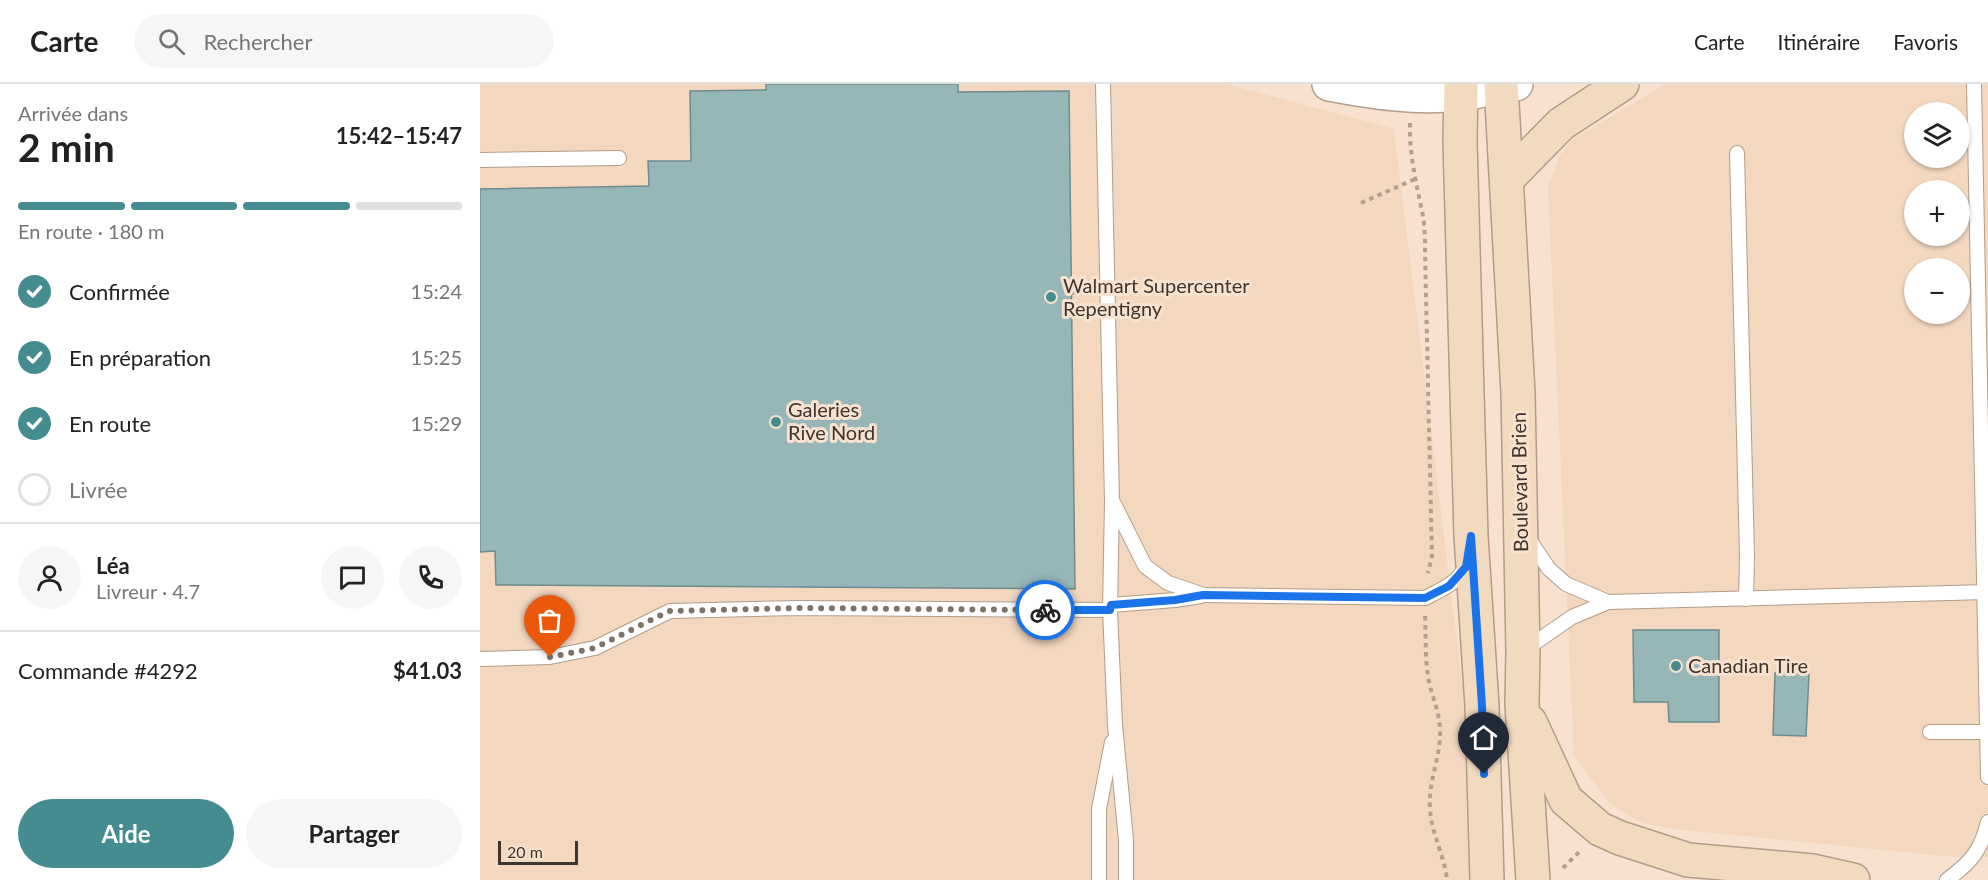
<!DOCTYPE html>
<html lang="fr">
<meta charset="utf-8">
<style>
body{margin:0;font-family:Lato,sans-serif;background:#f6f6f6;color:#222;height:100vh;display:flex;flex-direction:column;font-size:22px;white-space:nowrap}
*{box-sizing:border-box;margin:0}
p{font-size:20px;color:#767676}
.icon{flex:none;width:33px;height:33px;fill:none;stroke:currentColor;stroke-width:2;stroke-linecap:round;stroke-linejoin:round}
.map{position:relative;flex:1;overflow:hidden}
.details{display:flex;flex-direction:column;background:#fff;width:480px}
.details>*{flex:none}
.controls{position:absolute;left:1424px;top:18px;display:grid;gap:12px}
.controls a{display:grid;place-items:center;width:66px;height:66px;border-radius:50%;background:#fff;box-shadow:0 2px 4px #0004;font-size:30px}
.scale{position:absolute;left:18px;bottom:15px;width:80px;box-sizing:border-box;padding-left:6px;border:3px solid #3e352e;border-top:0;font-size:16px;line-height:21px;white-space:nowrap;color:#3e352e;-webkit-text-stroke:4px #f8e2cf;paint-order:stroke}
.pin{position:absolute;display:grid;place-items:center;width:51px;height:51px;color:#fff;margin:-62px -26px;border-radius:50% 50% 50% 0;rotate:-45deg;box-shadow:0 0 6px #0007}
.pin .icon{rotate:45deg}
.courier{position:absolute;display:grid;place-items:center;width:60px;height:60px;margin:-30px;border:4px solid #1a73e8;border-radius:50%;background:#fff;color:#222;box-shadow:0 2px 8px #0007}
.overview em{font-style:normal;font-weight:700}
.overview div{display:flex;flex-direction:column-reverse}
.overview{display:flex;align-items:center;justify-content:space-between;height:102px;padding:0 18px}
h1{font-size:39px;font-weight:700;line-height:45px}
.bar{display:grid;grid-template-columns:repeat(4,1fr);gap:9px 6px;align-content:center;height:72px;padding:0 18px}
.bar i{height:8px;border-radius:4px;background:#e0e0e0}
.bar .active{background:#448c90}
.bar p{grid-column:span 4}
.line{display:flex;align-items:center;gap:15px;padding:0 18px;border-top:2px solid #e0e0e0}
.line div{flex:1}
.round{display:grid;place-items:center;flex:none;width:63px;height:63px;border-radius:32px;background:#f6f6f6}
ol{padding:0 18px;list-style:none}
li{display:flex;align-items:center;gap:18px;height:66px}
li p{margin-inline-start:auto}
li .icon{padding:6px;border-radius:50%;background:#448c90;color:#fff;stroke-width:4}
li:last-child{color:#767676}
li i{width:33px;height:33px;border:3px solid #e0e0e0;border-radius:50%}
.primary-button{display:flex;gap:12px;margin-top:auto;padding:12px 18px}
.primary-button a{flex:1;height:69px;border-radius:36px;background:#448c90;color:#fff;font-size:24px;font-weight:700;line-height:69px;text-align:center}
.primary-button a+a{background:#f6f6f6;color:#222}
header{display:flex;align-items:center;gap:36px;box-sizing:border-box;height:84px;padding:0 30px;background:#fff;border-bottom:2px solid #e0e0e0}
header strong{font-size:28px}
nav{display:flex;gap:33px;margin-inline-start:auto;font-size:21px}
.search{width:420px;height:54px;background:#f6f6f6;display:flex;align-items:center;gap:15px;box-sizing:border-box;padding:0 21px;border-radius:33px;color:#767676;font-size:22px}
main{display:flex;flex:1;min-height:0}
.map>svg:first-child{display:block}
.built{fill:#f3d7bf;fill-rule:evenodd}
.building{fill:#96b6b8;stroke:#6e8c8e;stroke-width:1.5}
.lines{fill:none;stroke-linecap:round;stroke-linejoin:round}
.service-casing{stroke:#b19d8b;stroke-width:16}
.tertiary-casing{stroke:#b19d8b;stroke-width:36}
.secondary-casing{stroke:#b19d8b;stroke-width:36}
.path{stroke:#b2a192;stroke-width:4;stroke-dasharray:4.5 4.5;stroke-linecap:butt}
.service{stroke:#fff;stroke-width:14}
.tertiary{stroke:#fff;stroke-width:33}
.secondary{stroke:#f2dabf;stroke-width:33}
.done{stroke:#7f7266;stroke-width:6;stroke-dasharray:0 10.8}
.route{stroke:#1a73e8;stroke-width:8}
.poi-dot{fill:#448c90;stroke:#f8e2cf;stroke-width:2}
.labels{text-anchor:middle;stroke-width:6;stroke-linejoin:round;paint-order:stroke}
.poi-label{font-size:20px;fill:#3e352e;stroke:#f8e2cf;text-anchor:start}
.street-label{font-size:20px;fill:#3e352e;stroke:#f8e2cf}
</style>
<header>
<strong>Carte</strong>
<div class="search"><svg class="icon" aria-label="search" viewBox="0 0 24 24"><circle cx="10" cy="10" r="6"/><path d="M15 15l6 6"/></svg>Rechercher</div>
<nav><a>Carte</a><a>Itinéraire</a><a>Favoris</a></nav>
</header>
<main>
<section class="details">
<div class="overview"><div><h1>2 min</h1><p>Arrivée dans</p></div><em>15:42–15:47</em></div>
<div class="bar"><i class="active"></i><i class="active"></i><i class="active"></i><i></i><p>En route · 180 m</p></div>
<ol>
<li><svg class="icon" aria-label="check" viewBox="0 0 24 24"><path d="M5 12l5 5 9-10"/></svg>Confirmée<p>15:24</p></li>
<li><svg class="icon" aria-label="check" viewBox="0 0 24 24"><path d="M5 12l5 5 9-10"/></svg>En préparation<p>15:25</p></li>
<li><svg class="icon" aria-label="check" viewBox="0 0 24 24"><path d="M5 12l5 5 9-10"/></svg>En route<p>15:29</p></li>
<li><i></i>Livrée</li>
</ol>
<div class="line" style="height:108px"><a class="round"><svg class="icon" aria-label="person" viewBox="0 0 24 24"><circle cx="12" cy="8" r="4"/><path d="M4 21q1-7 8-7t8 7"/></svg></a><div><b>Léa</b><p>Livreur · 4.7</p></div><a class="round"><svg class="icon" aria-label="chat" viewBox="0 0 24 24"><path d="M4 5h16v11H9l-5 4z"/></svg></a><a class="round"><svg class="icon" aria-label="phone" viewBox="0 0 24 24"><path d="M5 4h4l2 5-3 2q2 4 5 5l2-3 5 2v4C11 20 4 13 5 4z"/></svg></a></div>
<div class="line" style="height:78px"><div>Commande #4292</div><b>$41.03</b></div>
<div class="primary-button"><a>Aide</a><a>Partager</a></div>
</section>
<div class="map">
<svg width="1508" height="796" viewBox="0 0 1508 796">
<rect width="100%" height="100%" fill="#f8e2cf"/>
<g class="built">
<polygon points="0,0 747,0 914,45 985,623 989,754 994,796 0,796"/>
<path d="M 1185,0 L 1508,0 L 1508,773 L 1474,773 L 1203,746 L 1162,739 L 1130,720 L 1094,672 L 1068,104 L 1080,71 L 1093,55 ZM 1434,28 L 1479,28 L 1479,74 L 1434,74 ZM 1434,106 L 1479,106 L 1479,152 L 1434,152 ZM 1434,184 L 1479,184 L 1479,230 L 1434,230 Z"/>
</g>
<g class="building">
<polygon points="286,0 478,0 478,8 589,7 595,505 16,501 15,467 0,468 0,105 169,102 168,77 211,77 210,7 286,6"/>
<polygon points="1153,546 1239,546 1239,638 1189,638 1188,618 1154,618"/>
<polygon points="1295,589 1329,590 1326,652 1293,651"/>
</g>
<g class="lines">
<g class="service-casing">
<g id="service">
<polyline points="623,0 632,417 630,526 635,641 646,756 646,796"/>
<polyline points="1494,0 1508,693"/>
<polyline points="1257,69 1267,472 1266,515"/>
<polyline points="0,76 139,74"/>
<path d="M 633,418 L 665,482 L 688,499 L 724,511 L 945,514 C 961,506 983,497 986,478"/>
<polyline points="1048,454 1069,485 1086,500 1128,518"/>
<polyline points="631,521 695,516 721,512"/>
<polyline points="1046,565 1092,533 1128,518 1508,508"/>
<polyline points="0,575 70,573 115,564 190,527 318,524 630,526"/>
<polyline points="1450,648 1508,648"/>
<polyline points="619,796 619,725 632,658"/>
<path d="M 1467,796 C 1491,778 1501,767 1508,738"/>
</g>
</g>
<g class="tertiary-casing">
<path id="tertiary" d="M 849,0 C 892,8 936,15 980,10 C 999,8 1017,2 1036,0"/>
</g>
<g class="secondary-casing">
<g id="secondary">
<polyline points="981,0 980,57 991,452 1002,622 1007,796"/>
<polyline points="1021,0 1038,309 1043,567 1042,620 1053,796"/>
<polyline points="1027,95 1081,40 1142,0"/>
<polyline points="1050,638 1086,716 1120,745 1140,754 1208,776 1333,787 1373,796"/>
</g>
</g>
<g class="path">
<path d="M 930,39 C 929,69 936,98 942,127 C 945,141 945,155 945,169 L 952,472 L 948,489"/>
<polyline points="881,119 935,95"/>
<polyline points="591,209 609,209"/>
<path d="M 945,532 C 946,552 945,572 948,592 C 951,611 960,628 960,647 C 961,673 948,697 950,724 C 951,750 965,772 967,796"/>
<polyline points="1083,784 1101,766"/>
</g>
<use href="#service" class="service"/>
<use href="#tertiary" class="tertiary"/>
<use href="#secondary" class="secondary"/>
</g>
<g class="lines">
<polyline class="done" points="70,573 115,564 189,527 318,524 565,526"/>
<polyline class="route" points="565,526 630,526 631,521 695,516 723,511 945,514 969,502 986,483 991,452 1002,622 1004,690"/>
</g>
<g class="poi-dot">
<circle cx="571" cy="213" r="6"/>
<circle cx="296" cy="338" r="6"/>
<circle cx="1196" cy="582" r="6"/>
</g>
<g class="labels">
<g class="poi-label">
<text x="583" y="209">Walmart Supercenter<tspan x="583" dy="23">Repentigny</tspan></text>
<text x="308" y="333">Galeries<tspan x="308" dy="23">Rive Nord</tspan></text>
<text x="1208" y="589">Canadian Tire</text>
</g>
<g class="street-label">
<text transform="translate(1040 398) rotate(-91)" y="7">Boulevard Brien</text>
</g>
</g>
</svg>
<div class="controls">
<a><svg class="icon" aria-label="layers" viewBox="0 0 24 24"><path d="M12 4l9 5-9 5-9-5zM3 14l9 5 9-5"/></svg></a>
<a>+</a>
<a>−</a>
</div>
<div class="scale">20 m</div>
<div class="pin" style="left:70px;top:573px;background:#ea580c"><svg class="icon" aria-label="bag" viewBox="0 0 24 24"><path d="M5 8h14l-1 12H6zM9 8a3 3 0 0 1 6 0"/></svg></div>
<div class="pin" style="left:1004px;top:690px;background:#1f2937"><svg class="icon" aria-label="home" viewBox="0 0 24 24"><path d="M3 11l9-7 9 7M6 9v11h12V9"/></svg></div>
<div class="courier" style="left:565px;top:526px"><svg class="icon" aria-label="bike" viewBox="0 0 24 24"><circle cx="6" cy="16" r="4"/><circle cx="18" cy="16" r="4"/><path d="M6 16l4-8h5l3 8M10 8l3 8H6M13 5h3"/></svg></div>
</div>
</main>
